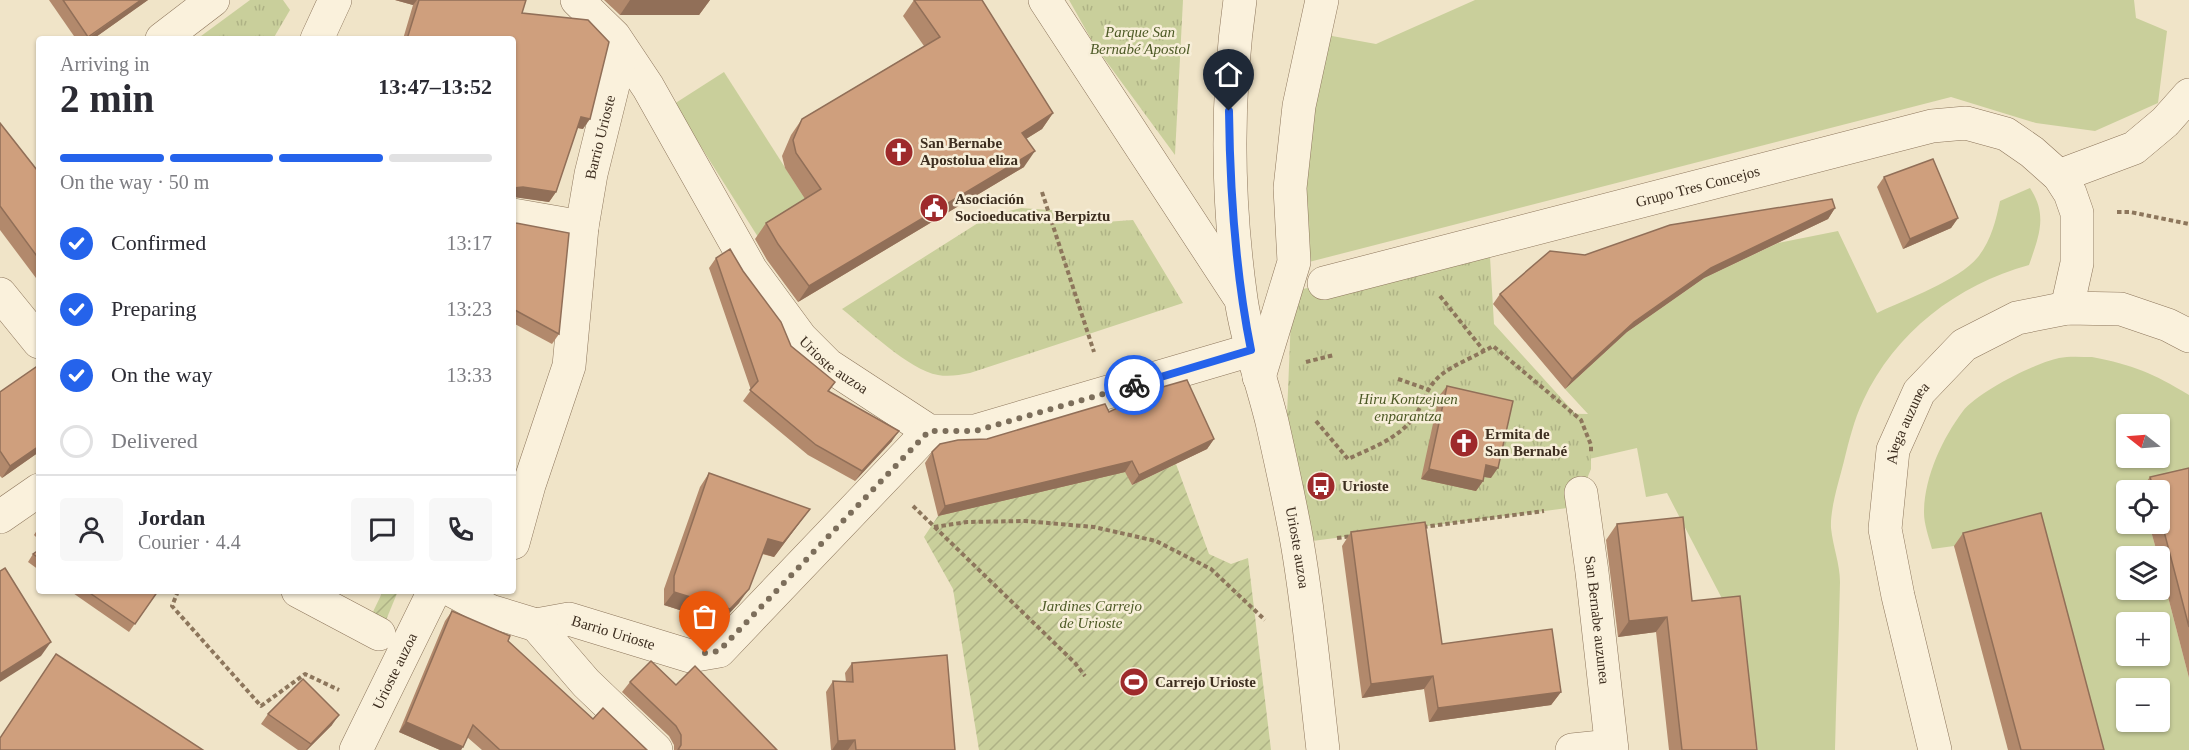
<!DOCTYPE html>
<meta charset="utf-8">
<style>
body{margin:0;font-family:"Times New Roman",serif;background:#f7f7f7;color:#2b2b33;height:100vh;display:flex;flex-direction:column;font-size:22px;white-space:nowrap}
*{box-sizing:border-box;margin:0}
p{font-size:20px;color:#7c7c81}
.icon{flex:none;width:33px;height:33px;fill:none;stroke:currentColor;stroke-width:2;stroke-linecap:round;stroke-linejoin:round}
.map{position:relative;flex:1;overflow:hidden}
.sheet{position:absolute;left:36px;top:36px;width:480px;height:558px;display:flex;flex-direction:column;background:#fff;border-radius:6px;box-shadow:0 2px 4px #0004}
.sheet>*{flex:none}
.needle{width:39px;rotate:287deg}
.controls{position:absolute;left:2116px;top:414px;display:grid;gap:12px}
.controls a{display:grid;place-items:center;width:54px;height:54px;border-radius:6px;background:#fff;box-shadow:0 2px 4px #0004;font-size:30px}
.pin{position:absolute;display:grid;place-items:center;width:51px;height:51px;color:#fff;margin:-62px -26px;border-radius:50% 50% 50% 0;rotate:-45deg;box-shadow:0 0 6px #0007}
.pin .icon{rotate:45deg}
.courier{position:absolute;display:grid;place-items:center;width:60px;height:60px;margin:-30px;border:4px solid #2563eb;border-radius:50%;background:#fff;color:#222;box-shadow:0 2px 8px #0007}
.summary em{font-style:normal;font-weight:600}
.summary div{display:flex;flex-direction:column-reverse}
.summary{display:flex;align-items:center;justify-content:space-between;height:102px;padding:0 24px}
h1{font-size:39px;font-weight:600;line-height:45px}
.bar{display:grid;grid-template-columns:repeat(4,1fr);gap:9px 6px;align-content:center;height:72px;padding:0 24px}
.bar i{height:8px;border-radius:4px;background:#e1e1e2}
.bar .selected{background:#2563eb}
.bar p{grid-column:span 4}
.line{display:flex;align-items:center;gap:15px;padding:0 24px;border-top:2px solid #e1e1e2}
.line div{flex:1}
.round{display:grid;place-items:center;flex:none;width:63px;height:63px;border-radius:6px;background:#f7f7f7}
ol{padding:0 24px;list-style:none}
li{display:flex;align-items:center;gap:18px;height:66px}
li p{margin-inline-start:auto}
li .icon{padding:6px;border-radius:50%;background:#2563eb;color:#fff;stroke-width:4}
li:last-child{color:#7c7c81}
li i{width:33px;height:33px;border:3px solid #e1e1e2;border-radius:50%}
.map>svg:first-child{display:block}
.grass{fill:#c9cf9b;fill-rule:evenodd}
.park{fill:url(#park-tufts)}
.garden{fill:url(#garden-furrows)}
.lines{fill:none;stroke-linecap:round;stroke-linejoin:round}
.minor-casing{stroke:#8d765c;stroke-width:34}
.path{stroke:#8d765c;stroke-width:4;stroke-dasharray:4.5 3;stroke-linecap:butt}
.minor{stroke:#faf1dc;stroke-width:33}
.wall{fill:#b2896c}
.shaded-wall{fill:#916f58}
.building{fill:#cf9f7d;stroke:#916f58;stroke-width:1.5}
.done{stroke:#7c6e5b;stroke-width:6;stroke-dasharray:0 10.8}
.route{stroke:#2563eb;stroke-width:8}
.labels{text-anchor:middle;stroke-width:5;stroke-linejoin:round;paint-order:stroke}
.park-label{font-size:15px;font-style:italic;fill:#4d5a26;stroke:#f7eed8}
.street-label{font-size:15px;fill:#3d2e20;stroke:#f7eed8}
.poi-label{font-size:15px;font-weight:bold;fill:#3d2e20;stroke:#f7eed8;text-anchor:start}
</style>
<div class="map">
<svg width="2189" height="750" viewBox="0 0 2189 750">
<defs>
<pattern id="park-tufts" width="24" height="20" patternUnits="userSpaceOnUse" patternTransform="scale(1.5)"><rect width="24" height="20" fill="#c9cf9b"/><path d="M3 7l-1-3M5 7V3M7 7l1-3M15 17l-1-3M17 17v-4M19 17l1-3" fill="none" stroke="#aeb285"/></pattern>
<pattern id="garden-furrows" width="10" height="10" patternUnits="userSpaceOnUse" patternTransform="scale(1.5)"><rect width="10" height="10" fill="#c9cf9b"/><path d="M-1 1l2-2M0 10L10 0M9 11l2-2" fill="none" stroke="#aeb285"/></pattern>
</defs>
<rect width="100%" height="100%" fill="#f0e4c8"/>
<g class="grass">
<polygon points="1475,0 2134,0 2136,18 2167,31 2158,103 2095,131 2036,123 1951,97 1309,262 1299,211 1321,34 1376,44"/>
<polygon points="724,72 809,205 758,237 674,104"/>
<path d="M 2030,188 C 2048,215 2039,236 2029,265 C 1957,285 1895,332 1863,401 C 1854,420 1849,441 1844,461 C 1839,481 1830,509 1831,528 C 1833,547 1840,564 1840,582 C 1839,638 1836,694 1835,750 L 1758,750 L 1751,702 L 1729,612 L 1667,493 L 1646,497 L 1637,448 L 1567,464 L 1528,413 L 1588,414 L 1565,389 L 1627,332 L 1704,278 L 1778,243 L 1838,231 L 1877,313 C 1906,299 1958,281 1978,257 C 1991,241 1996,220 2000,201 Z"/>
<path d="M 2092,357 C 2133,365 2153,373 2189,395 L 2189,479 L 2141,490 L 2127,490 L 2127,524 L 2149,524 L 2158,556 L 2127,556 L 2127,590 L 2160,590 L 2160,566 L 2189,678 L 2189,750 L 2091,750 L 1954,546 L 1932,549 C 1929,538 1924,524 1924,513 C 1924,478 1942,439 1963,411 C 1978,392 2035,363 2059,358 C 2069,356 2081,357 2092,357 ZM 2127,424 L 2160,424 L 2160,458 L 2127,458 ZM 2127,622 L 2160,622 L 2160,656 L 2127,656 ZM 2127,688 L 2160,688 L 2160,722 L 2127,722 Z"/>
</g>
<g class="park">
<polygon points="250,0 283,0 290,10 273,39 197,39"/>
<polygon points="1069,0 1183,0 1175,155 1095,46"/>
<path d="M 1021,208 L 1065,211 L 1105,222 L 1133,220 L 1183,303 L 970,373 C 959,375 949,377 938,375 C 909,370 866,328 842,309 L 978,223 L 1001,213 Z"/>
<polygon points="1489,240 1494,324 1581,420 1591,445 1591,469 1581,493 1583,506 1297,543 1287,415 1292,292"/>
</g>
<g class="garden">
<polygon points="1176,464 1209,554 1231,564 1248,558 1271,750 979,750 953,589 924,537 938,516 1124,468 1132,485"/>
<polygon points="383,591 398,591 384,625 370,618"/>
</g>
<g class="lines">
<g class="minor-casing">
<g id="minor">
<path id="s1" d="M 577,0 L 614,36 L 648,87 L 751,270 L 801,338 L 828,365 L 929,431 L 975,431 L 1251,350"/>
<polyline points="1045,0 1238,295"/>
<path id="s2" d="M 1240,0 C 1226,99 1227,200 1241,299 C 1247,341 1262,381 1272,422 C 1281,462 1290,502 1297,542 C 1309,611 1315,681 1323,750"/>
<polyline points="162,39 213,0"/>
<polyline points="317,39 335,0"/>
<polyline points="2059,176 2134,148 2165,122 2189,95"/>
<polyline points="513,215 582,227"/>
<path id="s3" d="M 1324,283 L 1932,126 L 1966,123 L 2006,134 L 2032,152 L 2059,176 L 2070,193 L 2077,213 L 2077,263 L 2067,308"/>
<polyline points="0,294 39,342"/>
<polyline points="1259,377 1294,262 1290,188 1299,106 1322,0"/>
<path id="s4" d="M 1581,493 L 1592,572 L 1612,750"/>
<polyline points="0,517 39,490"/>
<path id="s5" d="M 513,543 L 529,485 L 569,366 L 582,227 L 591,174 L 622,49"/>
<polyline points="298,591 379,634"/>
<path id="s6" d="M 453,591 L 490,611 L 536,625 L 569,619 L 690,656 L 719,651 L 929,431"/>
<polyline points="536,625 586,683 656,750"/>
<path id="s7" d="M 356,750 L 434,591"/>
<polyline points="1572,750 1611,746"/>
<path id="s8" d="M 1935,750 L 1898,596 L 1885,529 L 1893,450 L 1919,392 L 1964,345 L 2017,318 L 2067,308 L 2121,309 L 2168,325 L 2189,336"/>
</g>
</g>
<g class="path">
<polyline points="1042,192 1094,352"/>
<polyline points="2117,212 2130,212 2189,224"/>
<polyline points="1440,296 1484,351"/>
<polyline points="1306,362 1334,355"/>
<polyline points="1398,379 1427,389"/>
<path d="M 1316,421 L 1348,459 C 1369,449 1395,440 1411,421 C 1425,405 1423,390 1441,375 C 1456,363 1477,356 1493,346 L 1581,420 L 1591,445 L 1591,454"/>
<polyline points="913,506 1075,663 1085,676"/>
<polyline points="934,527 967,522 1025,521 1094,527 1156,541 1211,569 1265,620"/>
<polyline points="1423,527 1544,511"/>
<polyline points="1337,538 1353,536"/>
<polyline points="178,591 172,606 261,706 305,674 339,690"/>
</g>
<use href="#minor" class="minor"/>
</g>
<g class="wall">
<polygon points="49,0 148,0 93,39 76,39"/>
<polygon points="395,0 526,0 522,13 583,129 577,128 556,192 549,202 516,197 513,39 403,39 413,5"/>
<polygon points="604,0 710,0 699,15 620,15"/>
<polygon points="914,0 1053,113 1042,129 1026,139 1024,167 798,302 767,260 755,239 766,223 805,199 785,168 782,156 791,135 802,119 924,46 903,16"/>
<polygon points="0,123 37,170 39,168 39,282 0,230"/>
<polygon points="1884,177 1958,218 1951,228 1903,249 1877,187"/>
<polygon points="1835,208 1828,219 1704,278 1627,332 1565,389 1493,304 1500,294 1585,255"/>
<polygon points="513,222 559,334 552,344 513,323"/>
<polygon points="716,258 743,271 791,346 835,382 829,391 892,441 855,481 808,455 743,401 751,390 709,268"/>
<polygon points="39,365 39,452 2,478 0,476 0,392"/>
<polygon points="1447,386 1491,478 1484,477 1483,481 1476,491 1421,479 1439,396"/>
<polygon points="1109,412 1214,439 1207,449 1132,485 1125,472 938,516 925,463 932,452 987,439"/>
<polygon points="2189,468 2189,678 2160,566 2160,556 2158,556 2149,524 2160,524 2160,490 2140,490 2150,477"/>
<polygon points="709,473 800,522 774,557 762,554 739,603 720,623 664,605 664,589 700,487"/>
<polygon points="1617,524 1692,601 1757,750 1669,750 1656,632 1618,637 1606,540"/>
<polygon points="39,527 39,540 34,535"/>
<polygon points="1351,532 1442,644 1561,692 1551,705 1429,722 1424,689 1362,698 1342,546"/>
<polygon points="1963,533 2104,750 2008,750 1954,546"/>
<polygon points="39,550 39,570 28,562 33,554"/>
<polygon points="70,591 158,591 129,632"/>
<polygon points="452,611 508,641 593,719 647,750 482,750 467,737 461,750 440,750 399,732 445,621"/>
<polygon points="852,663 955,750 831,750 826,692 833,681 846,682 845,673"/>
<polygon points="630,682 676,685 777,750 674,750 674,745 669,736 622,692"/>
<polygon points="268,714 332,725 307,750 298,750 261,724"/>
</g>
<g class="shaded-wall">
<polygon points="141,0 148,0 93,39 87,39"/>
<polygon points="395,0 417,0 413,5"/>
<polygon points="630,0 710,0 699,15 620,15"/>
<polygon points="1053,113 1042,129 1011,148 1022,133"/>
<polygon points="581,117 590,119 583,129 574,127"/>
<polygon points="1035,151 1024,167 798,302 809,286"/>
<polygon points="514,187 523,187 556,192 549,202 513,197 513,188"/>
<polygon points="1835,208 1828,219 1704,278 1627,332 1565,389 1572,379 1634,322 1711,268"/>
<polygon points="1958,218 1951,228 1903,249 1910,239"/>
<polygon points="899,431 892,441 855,481 862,471"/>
<polygon points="1214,439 1207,449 1132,485 1139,475"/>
<polygon points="39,446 39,452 2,478 10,466"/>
<polygon points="1132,461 1125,472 938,516 945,506"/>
<polygon points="1486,465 1498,468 1491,478 1479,476"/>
<polygon points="1429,469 1483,481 1476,491 1421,479"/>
<polygon points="810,509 774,557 758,552 768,539"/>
<polygon points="749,589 739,603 720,623 664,605 674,592"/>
<polygon points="1667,617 1656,632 1618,637 1629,621"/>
<polygon points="51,642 41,656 0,682 0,674"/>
<polygon points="1433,676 1424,689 1362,698 1371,684"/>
<polygon points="1561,692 1551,705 1429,722 1438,708"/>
<polygon points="339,715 332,725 307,750 306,750 311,744"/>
<polygon points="406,722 463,747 461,750 440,750 399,732"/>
<polygon points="855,740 848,750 832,750 838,741"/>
</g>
<g class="building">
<polygon points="63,0 141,0 88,37"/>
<polygon points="419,0 526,0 522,13 588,20 609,42 590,119 581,117 556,192 523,187 513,188 513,39 407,39"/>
<polygon points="914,0 982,0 1053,113 1022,133 1035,151 809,286 778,244 766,223 821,189 796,153 793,140 802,119 940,37"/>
<polygon points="0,123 37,170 39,168 39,259 0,206"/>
<polygon points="1933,159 1958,218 1910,239 1884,177"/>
<polygon points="1832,199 1835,208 1711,268 1634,322 1572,379 1500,294 1550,251 1585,255 1670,225"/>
<polygon points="513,222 516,223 569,233 559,334 513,309"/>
<polygon points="730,249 743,271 781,322 791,346 835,382 828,391 899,431 862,471 816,445 750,390 758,381 716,258"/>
<polygon points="39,365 39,446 10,466 0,451 0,392"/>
<polygon points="1187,380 1214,439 1139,475 1132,461 945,506 932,452 940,444 958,440 987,439 1105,404 1109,412 1159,388"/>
<polygon points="1447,386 1513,401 1498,468 1486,465 1483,481 1429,469"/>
<polygon points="2189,468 2189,627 2160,516 2160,490 2154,490 2150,477"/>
<polygon points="709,473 810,509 783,543 768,539 749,589 730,609 674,592 674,576"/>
<polygon points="2041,513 2104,750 2021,750 1963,533"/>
<polygon points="1683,517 1692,601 1740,596 1757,750 1682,750 1667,617 1629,621 1617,524"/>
<polygon points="1425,522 1442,644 1552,629 1561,692 1438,708 1433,676 1371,684 1351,532"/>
<polygon points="39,550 39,558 33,554"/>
<polygon points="5,568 51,642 0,674 0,571"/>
<polygon points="87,591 158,591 135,624"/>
<polygon points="452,611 510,636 508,641 593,719 603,708 647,750 500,750 473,725 463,747 406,722"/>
<polygon points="56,654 203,750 0,750 0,738"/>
<polygon points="947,655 955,750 856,750 855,740 838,741 833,681 853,682 852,663"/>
<polygon points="651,661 676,685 695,666 777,750 678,750 681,745 681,735 676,726 630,682"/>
<polygon points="303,679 339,715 311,744 268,714"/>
</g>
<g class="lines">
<polyline class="done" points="705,653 719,651 929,431 975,431 1134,385"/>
<path class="route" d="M 1134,385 L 1251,350 C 1235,271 1230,192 1229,111"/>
</g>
<defs>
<g id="church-disc" transform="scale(1.5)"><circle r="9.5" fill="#9e2a2b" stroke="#f7eed8"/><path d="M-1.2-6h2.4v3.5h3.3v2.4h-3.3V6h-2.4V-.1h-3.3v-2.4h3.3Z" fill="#fff"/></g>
<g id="civic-disc" transform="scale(1.5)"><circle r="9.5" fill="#9e2a2b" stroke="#f7eed8"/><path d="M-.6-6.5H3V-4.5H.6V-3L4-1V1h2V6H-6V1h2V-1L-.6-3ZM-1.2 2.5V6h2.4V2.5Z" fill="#fff"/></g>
<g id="bus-disc" transform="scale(1.5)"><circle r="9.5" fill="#9e2a2b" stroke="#f7eed8"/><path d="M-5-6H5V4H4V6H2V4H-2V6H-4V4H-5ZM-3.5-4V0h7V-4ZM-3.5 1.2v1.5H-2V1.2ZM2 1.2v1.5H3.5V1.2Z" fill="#fff"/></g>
<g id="stadium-disc" transform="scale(1.5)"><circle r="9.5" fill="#9e2a2b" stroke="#f7eed8"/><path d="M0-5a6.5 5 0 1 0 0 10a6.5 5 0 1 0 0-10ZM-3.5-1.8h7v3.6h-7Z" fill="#fff"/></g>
</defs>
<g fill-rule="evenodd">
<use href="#church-disc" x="899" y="152"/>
<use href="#civic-disc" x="934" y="208"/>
<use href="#church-disc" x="1464" y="443"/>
<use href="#bus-disc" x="1321" y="486"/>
<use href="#stadium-disc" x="1134" y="682"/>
</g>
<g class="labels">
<g class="park-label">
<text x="1140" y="37">Parque San<tspan x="1140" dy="17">Bernabé Apostol</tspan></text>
<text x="1408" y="404">Hiru Kontzejuen<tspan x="1408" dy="17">enparantza</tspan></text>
<text x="1091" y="611">Jardines Carrejo<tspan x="1091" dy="17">de Urioste</tspan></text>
</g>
<g class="street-label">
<text dy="5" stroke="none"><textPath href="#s5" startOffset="417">Barrio Urioste</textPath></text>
<text dy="5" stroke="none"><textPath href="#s3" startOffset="386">Grupo Tres Concejos</textPath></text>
<text dy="5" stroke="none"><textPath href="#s1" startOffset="450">Urioste auzoa</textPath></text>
<text dy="5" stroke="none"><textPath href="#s8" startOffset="336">Aiega auzunea</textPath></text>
<text dy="5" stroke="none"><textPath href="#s2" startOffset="555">Urioste auzoa</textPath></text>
<text dy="5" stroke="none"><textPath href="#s4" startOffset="128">San Bernabe auzunea</textPath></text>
<text dy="5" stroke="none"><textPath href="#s6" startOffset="170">Barrio Urioste</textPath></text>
<text dy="5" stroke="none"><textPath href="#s7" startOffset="88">Urioste auzoa</textPath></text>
</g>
<g class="poi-label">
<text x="920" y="148">San Bernabe<tspan x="920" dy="17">Apostolua eliza</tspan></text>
<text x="955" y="204">Asociación<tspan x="955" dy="17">Socioeducativa Berpiztu</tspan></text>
<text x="1485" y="439">Ermita de<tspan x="1485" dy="17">San Bernabé</tspan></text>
<text x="1342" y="491">Urioste</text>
<text x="1155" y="687">Carrejo Urioste</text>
</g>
</g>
</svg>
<div class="controls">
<a><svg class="needle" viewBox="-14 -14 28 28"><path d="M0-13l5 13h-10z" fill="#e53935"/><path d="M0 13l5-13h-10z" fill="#7c7c81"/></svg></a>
<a><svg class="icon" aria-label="locate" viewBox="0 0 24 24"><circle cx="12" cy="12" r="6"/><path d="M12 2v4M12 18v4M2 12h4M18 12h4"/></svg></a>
<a><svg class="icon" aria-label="layers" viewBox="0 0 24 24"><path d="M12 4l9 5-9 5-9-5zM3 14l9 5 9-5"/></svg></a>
<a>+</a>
<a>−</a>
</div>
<div class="pin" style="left:705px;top:653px;background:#ea580c"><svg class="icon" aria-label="bag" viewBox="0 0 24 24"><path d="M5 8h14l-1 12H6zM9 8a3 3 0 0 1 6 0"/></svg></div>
<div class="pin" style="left:1229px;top:111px;background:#1f2937"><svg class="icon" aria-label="home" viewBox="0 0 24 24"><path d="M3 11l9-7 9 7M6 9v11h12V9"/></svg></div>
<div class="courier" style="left:1134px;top:385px"><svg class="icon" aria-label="bike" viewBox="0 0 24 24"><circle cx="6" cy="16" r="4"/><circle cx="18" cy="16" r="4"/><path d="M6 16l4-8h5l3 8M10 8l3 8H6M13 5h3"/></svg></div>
<section class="sheet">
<div class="summary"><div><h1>2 min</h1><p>Arriving in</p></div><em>13:47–13:52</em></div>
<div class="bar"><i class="selected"></i><i class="selected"></i><i class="selected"></i><i></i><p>On the way · 50 m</p></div>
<ol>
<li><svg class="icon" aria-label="check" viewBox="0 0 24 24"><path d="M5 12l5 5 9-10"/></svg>Confirmed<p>13:17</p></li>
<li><svg class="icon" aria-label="check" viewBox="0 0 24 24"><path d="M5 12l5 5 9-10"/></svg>Preparing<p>13:23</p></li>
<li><svg class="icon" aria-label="check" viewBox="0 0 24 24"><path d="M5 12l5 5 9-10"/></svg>On the way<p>13:33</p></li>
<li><i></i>Delivered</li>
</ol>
<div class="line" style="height:108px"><a class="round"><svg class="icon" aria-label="person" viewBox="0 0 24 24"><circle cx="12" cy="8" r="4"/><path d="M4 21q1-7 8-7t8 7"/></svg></a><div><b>Jordan</b><p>Courier · 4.4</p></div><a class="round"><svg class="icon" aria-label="chat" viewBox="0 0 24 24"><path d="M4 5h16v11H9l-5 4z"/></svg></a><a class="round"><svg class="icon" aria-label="phone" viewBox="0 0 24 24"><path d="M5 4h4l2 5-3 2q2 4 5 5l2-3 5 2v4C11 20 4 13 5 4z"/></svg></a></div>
</section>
</div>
